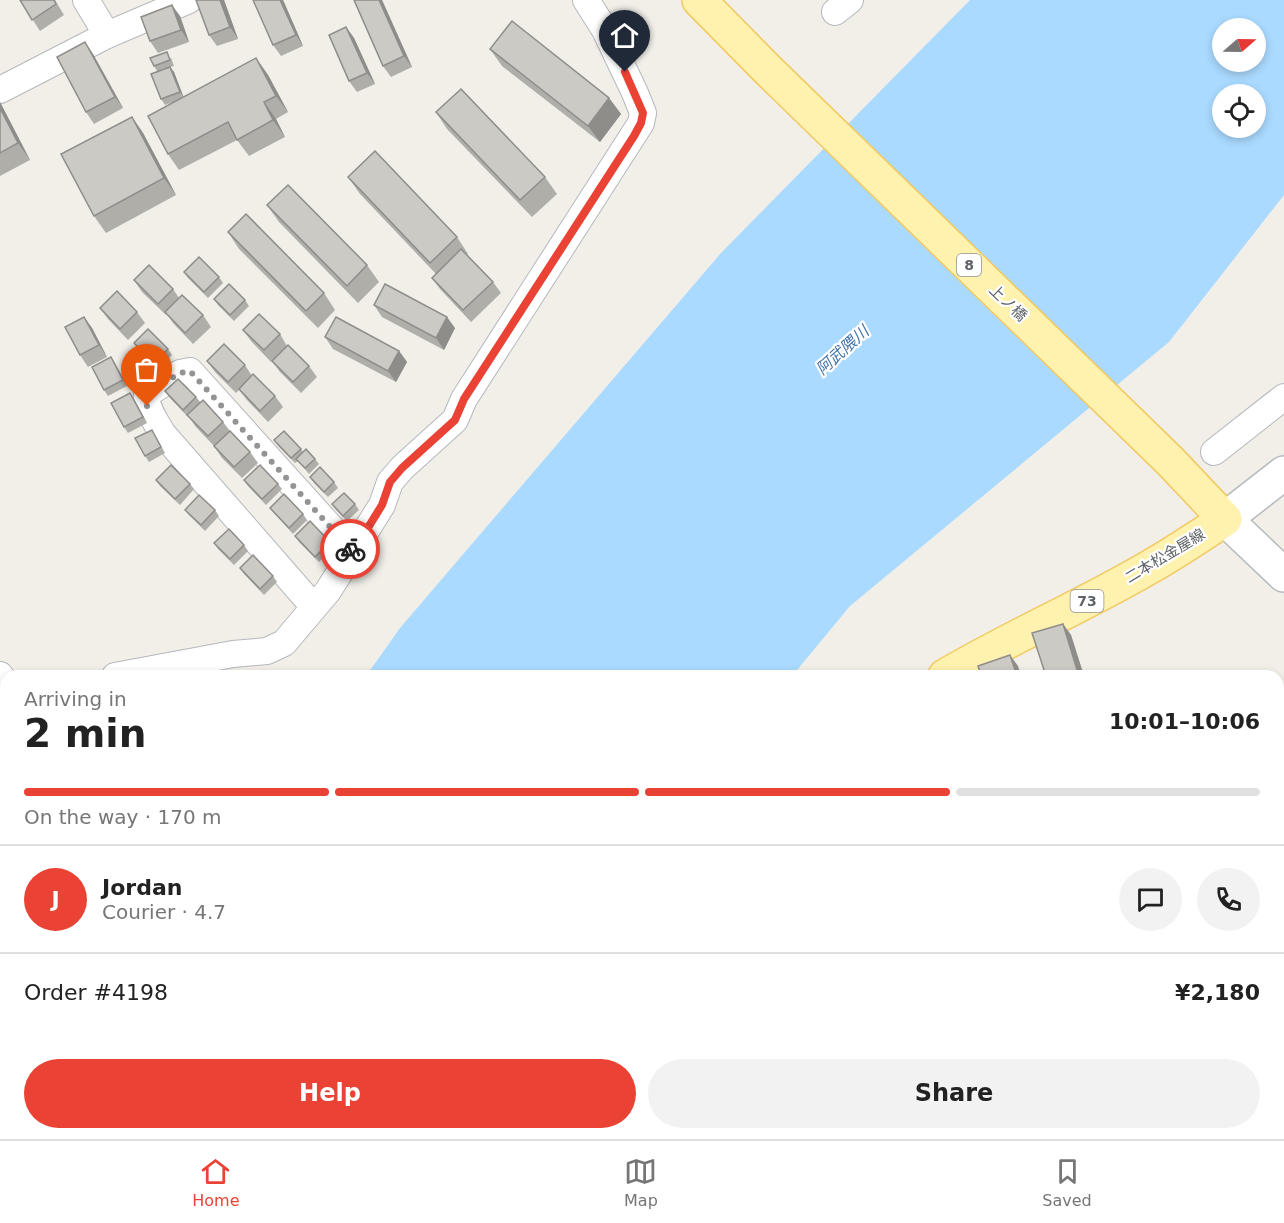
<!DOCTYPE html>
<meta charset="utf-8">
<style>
body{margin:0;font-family:"DejaVu Sans","Noto Sans JP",sans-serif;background:#f2f2f2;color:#222;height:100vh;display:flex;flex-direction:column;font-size:22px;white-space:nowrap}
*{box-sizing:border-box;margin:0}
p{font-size:20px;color:#767676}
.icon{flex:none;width:33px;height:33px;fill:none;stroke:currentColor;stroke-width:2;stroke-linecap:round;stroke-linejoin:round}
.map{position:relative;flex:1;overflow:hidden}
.side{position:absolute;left:0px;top:670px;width:1284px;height:470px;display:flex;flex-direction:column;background:#fff;border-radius:18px 18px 0 0;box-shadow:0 3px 9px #0003}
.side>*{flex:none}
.needle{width:39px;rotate:70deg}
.tools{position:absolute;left:1212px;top:18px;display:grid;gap:12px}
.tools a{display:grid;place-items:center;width:54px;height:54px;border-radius:50%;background:#fff;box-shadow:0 3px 9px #0003;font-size:30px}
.pin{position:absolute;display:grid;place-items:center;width:51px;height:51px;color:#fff;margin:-62px -26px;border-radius:50% 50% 50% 0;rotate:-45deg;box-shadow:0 0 6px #0007}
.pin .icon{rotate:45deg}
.courier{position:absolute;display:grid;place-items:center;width:60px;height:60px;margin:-30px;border:4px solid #ea4335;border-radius:50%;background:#fff;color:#222;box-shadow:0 2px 8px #0007}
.head em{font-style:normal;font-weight:800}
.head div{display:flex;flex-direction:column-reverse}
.head{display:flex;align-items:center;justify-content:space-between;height:102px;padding:0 24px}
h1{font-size:39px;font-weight:800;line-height:45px}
.bar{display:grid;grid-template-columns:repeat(4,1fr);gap:9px 6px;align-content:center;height:72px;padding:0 24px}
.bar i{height:8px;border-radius:4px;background:#e0e0e0}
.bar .on{background:#ea4335}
.bar p{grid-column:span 4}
.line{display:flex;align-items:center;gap:15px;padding:0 24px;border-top:2px solid #e0e0e0}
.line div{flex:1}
.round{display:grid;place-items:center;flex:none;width:63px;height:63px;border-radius:32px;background:#f2f2f2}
.cta{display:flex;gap:12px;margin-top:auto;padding:12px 24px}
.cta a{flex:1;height:69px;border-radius:36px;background:#ea4335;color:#fff;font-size:24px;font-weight:800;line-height:69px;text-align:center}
.cta a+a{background:#f2f2f2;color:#222}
.tab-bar{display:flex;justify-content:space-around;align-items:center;height:84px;border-top:2px solid #e0e0e0;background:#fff;font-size:16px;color:#767676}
.tab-bar a{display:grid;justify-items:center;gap:3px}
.tab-bar .on{color:#ea4335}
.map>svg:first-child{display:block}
.green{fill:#c5e8c5}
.water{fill:#aadaff;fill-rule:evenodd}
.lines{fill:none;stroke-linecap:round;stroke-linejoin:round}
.river{stroke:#aadaff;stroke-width:42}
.street-casing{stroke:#b5b8bc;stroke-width:28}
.secondary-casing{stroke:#b6babf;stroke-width:36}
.primary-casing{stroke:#f2c960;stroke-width:36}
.street{stroke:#fff;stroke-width:26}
.secondary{stroke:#fff;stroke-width:33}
.primary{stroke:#fff2af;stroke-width:33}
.wall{fill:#afaea9}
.shaded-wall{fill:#8f8d8a}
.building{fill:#cccac5;stroke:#8f8d8a;stroke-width:1.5}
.done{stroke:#929495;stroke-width:6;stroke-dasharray:0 10.8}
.route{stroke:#ea4335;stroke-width:8}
.labels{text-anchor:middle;stroke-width:4.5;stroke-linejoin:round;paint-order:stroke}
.shield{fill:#fff;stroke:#8f9295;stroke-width:1.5}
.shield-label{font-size:14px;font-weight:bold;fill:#5f6368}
.street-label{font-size:15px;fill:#5f6368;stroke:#fff}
.water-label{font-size:16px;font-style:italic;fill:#4174aa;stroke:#fff}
</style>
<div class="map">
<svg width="1284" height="1139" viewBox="0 0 1284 1139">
<rect width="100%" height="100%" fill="#f1efe8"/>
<polygon class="green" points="1278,786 1284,788 1284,1139 760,1139 764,1134 1278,1134"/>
<g class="water">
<path d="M 970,0 L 1284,0 L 1284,195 L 1169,342 L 850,606 L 792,676 L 366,676 L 400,628 L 721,253 ZM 1222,28 L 1256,28 L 1256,62 L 1222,62 ZM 1222,94 L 1256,94 L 1256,128 L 1222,128 Z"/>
<polygon points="27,1134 431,1134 428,1139 21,1139"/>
</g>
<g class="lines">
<polyline class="river" points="0,854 6,852"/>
<g class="street-casing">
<g id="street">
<polyline points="86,0 107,35"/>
<polyline points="835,12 850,0"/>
<polyline points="0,90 107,35 189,0"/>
<polyline points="1214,452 1284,397"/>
<path d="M 314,607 L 163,434 C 156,422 145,408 147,394 L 180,373 L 190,371 L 353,552"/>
<polyline points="0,675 6,684"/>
<polyline points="115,676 233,654 267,651 284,643 328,591 382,505 390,482 402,468 455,420 464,399 641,123 643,113 635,93 605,30 586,0"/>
</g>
</g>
<g class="secondary-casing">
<polyline id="secondary" points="1284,473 1225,519 1284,575"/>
</g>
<g class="primary-casing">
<g id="primary">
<path d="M 699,0 L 768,70 L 1170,461 L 1225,519 C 1200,536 1174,553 1148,568 C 1081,607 1011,637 945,676"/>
<polyline points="565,1139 569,1134"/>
</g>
</g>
<use href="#street" class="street"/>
<use href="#secondary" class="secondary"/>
<use href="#primary" class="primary"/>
</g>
<g class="wall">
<polygon points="20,0 55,0 64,15 40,31"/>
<polygon points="224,0 238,39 217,46 209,35"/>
<polygon points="283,0 303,46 281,56 273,45"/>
<polygon points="382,0 412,67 391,77 383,66"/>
<polygon points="180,16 189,42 158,53 150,41"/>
<polygon points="346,27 354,38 375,84 357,92 349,81"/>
<polygon points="85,42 93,54 123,108 94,124 86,112"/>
<polygon points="490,49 609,98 621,114 600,142 502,66"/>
<polygon points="171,58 174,66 170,67 174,72 183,97 256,58 268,75 288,112 276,119 285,137 249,156 237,140 179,170 168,154 179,100 165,105 161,99 157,71 154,66"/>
<polygon points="0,102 30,160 0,176"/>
<polygon points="436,112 545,177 557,194 532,217 447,129"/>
<polygon points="132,117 143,133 176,195 106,233 94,216"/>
<polygon points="348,177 457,237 468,254 467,255 493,282 501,293 471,322 440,289 432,278 436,274 360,194"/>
<polygon points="267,205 367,265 379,282 358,303 279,222"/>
<polygon points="228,232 324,293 335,310 318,328 239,249"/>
<polygon points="184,272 219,277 223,283 208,298 188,278"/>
<polygon points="134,280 173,289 179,298 203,315 211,327 193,344 173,323 167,314 166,315 142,292"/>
<polygon points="214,299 245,300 249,306 234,321 218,305"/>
<polygon points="374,305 455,328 444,350 382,317"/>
<polygon points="100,308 137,312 145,323 128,340 108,319"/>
<polygon points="84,317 92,328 107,357 88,367 80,355"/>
<polygon points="243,330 280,334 287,346 309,366 317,377 301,393 280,372 272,361 271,362 251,341"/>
<polygon points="325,337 399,351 407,362 396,382 333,349"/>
<polygon points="134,343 168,349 172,355 158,369 138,348"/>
<polygon points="111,357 127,386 108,396 104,390"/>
<polygon points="207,361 245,365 252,376 275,396 283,407 268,422 247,400 239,390 236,393 215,372"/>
<polygon points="165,391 196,397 200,403 223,422 230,431 250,452 258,463 242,478 222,458 214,446 195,426 188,415 187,416 169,397"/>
<polygon points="130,393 147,423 128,433 124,427"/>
<polygon points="152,430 165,453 149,462 145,456"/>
<polygon points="274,440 301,449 303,452 315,459 319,464 309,474 298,461 295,463 278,446"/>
<polygon points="310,477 334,482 338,488 328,497 314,483"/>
<polygon points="156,480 190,484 194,489 180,505 160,486"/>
<polygon points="244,480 278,484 282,489 266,505 248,486"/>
<polygon points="332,504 355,504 359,510 347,521 336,510"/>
<polygon points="270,508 303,514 307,520 293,534 274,513"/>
<polygon points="185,510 215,510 219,516 205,531 189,515"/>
<polygon points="295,536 330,542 334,548 319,562 299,542"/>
<polygon points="214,543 244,545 248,551 234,565 218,549"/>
<polygon points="240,568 273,576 277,582 264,595 244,574"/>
<polygon points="1063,624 1071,635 1084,676 1046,676"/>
</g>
<g class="shaded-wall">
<polygon points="220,0 224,0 238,39 230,27"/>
<polygon points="280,0 283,0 303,46 296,35"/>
<polygon points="379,0 382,0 412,67 404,56"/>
<polygon points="172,5 180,16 189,42 181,30"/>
<polygon points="346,27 354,38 375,84 367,73"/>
<polygon points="85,42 93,54 123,108 115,97"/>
<polygon points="256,58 268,75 288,112 276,96"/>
<polygon points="170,67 174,72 184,98 180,92"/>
<polygon points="609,98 621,114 600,142 588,126"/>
<polygon points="0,102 30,160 18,143 0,108"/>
<polygon points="264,102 276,119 285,137 273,120"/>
<polygon points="132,117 143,133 176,195 164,178"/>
<polygon points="84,317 92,328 107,357 99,345"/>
<polygon points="447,317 455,328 444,350 436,338"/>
<polygon points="399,351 407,362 396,382 388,371"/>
<polygon points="111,357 115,363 127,386 123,380"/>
<polygon points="130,393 134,399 147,423 143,417"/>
<polygon points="1063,624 1071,635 1084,676 1081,676 1078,673"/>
<polygon points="1010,655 1018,666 1021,676 1017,676"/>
</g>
<g class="building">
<polygon points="20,0 54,0 56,4 32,20"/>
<polygon points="196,0 220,0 230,27 209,35"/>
<polygon points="253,0 280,0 296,35 273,45"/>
<polygon points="354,0 379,0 404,56 383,66"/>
<polygon points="172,5 181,30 150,41 141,17"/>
<polygon points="512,21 609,98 588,126 490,49"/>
<polygon points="346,27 367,73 349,81 329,35"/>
<polygon points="85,42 115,97 86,112 57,57"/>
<polygon points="167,52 170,60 154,66 150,58"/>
<polygon points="256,58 276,96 264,102 273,120 237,140 228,122 168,154 148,116"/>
<polygon points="170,67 180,92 161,99 151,74"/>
<polygon points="461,89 545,177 520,200 436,112"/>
<polygon points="0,108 18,143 0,153"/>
<polygon points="132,117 164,178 94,216 61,154"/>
<polygon points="375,151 457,237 430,263 348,177"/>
<polygon points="288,185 367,265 347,286 267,205"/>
<polygon points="246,214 324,293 306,311 228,232"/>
<polygon points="461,249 493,282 463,310 432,278"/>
<polygon points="199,257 219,277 204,292 184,272"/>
<polygon points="149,265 173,289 158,304 134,280"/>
<polygon points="229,284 245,300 230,315 214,299"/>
<polygon points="385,284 447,317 436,338 374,305"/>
<polygon points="117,291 137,312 120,329 100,308"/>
<polygon points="182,295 203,315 185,333 165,312"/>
<polygon points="259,314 280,334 264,350 243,330"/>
<polygon points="84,317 99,345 80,355 65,327"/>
<polygon points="336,317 399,351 388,371 325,337"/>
<polygon points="148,329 168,349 154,363 134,343"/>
<polygon points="224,344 245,365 228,382 207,361"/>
<polygon points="288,345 309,366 293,382 272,361"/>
<polygon points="111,357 123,380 104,390 92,367"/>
<polygon points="253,374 275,396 260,411 239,389"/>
<polygon points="178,379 196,397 183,410 165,391"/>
<polygon points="130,393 143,417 124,427 111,403"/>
<polygon points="203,400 223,422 208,436 187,415"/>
<polygon points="152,430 161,447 145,456 135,438"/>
<polygon points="230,431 250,452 234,467 214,446"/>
<polygon points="284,431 301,449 291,458 274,440"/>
<polygon points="306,449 315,459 305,468 296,459"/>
<polygon points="171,465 190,484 175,499 156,480"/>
<polygon points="260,465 278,484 262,499 244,480"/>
<polygon points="320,467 334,482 324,492 310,477"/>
<polygon points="344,493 355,504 343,516 332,504"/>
<polygon points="284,494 303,514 289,528 270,508"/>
<polygon points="199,495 215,510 201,525 185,510"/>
<polygon points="310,521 330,542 315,557 295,536"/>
<polygon points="229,529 244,545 230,559 214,543"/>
<polygon points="253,555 273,576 260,589 240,568"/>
<polygon points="1063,624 1078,673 1068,676 1046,676 1032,633"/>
<polygon points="1010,655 1017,676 981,676 978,666"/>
</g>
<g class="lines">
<polyline class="done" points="147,406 146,398 147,394 180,373 190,371 350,549"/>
<polyline class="route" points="350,549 353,552 382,505 390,482 402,468 455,420 464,399 634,136 641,123 643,113 625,72"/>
</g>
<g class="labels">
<g class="shield">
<rect x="957" y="254" width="24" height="22" rx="4.5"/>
<rect x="1070.5" y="590" width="33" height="22" rx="4.5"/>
</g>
<g class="shield-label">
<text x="969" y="270">8</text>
<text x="1087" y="606">73</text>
</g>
<g class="street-label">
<text transform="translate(1008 303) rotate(44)" y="5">上ノ橋</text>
<text transform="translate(1165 556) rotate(-31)" y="5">二本松金屋線</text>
</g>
<g class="water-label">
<text transform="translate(842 350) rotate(-42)" y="6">阿武隈川</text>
</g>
</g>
</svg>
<div class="tools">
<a><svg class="needle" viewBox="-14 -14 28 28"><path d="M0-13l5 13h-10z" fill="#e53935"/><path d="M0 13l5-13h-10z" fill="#767676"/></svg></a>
<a><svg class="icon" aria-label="locate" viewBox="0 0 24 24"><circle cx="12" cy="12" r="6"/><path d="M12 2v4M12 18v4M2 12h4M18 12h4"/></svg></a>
</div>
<div class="pin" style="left:147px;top:406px;background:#ea580c"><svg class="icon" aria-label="bag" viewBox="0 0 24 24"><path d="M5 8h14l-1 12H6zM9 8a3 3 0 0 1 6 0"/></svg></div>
<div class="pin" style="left:625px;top:72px;background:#1f2937"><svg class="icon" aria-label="home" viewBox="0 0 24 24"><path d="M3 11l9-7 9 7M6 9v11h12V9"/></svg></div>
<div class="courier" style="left:350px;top:549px"><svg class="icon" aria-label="bike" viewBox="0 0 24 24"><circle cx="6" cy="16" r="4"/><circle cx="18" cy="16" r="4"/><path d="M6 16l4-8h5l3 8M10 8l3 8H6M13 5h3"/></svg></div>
<section class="side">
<div class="head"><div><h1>2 min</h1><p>Arriving in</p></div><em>10:01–10:06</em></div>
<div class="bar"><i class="on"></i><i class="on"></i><i class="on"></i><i></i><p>On the way · 170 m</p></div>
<div class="line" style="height:108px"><b class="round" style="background:#ea4335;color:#fff">J</b><div><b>Jordan</b><p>Courier · 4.7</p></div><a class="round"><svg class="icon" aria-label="chat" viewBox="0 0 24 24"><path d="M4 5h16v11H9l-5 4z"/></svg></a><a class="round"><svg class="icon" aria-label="phone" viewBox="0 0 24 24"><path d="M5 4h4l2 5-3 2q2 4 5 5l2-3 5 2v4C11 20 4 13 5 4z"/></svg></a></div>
<div class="line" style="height:78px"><div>Order #4198</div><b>¥2,180</b></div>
<div class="cta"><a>Help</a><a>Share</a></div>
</section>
</div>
<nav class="tab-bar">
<a class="on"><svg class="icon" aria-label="home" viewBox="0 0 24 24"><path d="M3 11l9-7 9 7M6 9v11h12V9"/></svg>Home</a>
<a><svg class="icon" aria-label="map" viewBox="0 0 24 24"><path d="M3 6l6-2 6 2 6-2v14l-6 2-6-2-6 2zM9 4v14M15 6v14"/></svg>Map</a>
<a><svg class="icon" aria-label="saved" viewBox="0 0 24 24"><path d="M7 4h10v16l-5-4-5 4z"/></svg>Saved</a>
</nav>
